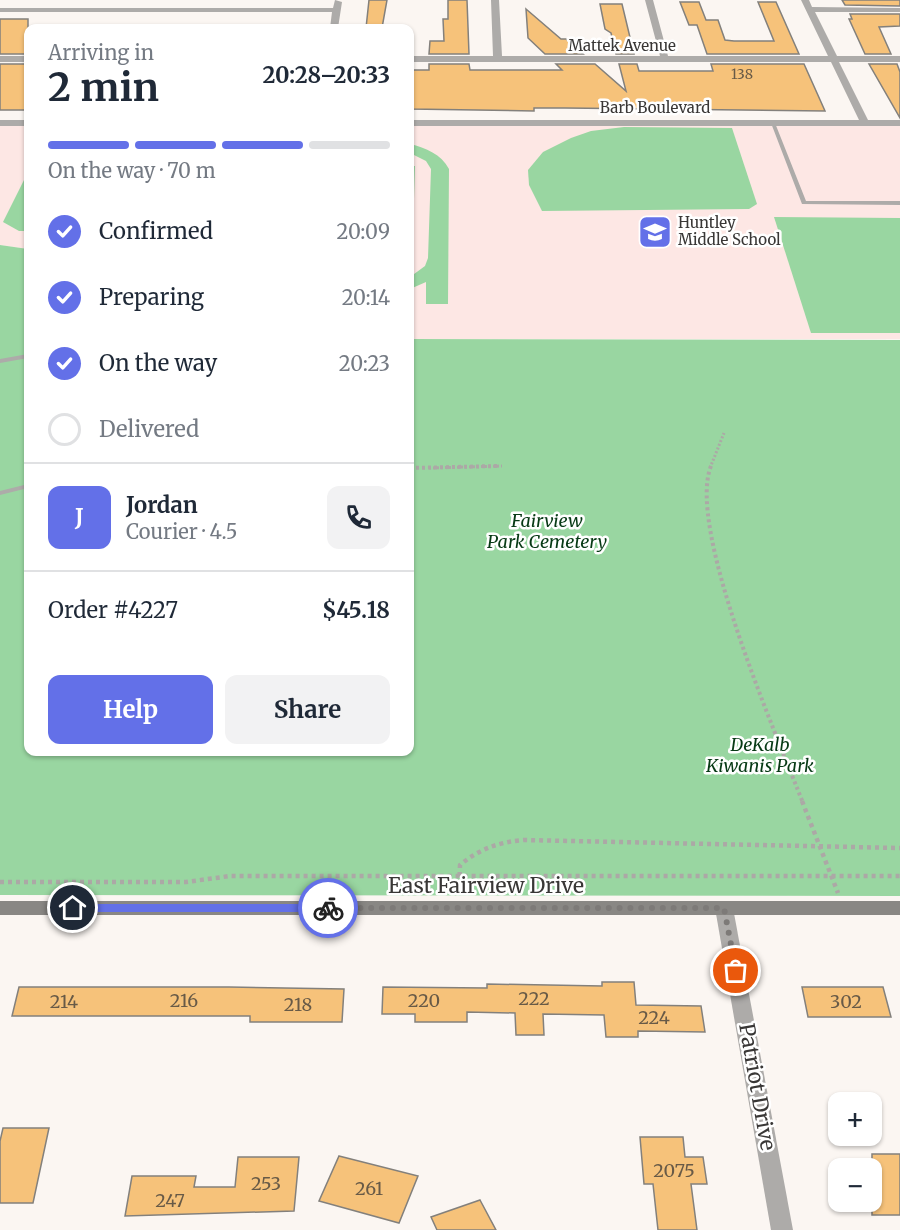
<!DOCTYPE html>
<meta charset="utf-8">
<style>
body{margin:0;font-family:Merriweather,serif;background:#f2f2f3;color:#1f2937;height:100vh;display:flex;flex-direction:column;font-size:22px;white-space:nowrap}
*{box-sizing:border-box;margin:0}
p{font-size:20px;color:#747a83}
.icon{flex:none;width:33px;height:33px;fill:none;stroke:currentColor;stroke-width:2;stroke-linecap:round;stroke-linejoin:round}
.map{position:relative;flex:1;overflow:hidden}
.sheet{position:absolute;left:24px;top:24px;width:390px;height:732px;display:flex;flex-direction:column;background:#fff;border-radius:12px;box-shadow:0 2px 4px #0004}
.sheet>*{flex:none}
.controls{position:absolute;left:828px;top:1092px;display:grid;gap:12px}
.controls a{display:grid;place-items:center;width:54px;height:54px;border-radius:12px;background:#fff;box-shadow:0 2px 4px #0004;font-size:30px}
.pin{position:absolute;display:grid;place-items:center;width:51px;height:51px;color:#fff;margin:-26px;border:3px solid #fff;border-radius:50%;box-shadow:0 2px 6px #0007}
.courier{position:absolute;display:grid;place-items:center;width:60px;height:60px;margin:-30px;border:4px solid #6370e8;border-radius:50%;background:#fff;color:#222;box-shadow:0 2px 8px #0007}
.head em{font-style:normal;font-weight:700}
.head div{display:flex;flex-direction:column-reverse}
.head{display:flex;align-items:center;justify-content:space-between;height:102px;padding:0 24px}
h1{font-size:39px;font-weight:700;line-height:45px}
.bar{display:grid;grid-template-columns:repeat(4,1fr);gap:9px 6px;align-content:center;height:72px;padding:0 24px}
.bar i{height:8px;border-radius:4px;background:#e0e1e3}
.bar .selected{background:#6370e8}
.bar p{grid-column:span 4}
.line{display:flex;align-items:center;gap:15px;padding:0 24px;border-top:2px solid #e0e1e3}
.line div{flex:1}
.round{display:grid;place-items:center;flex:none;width:63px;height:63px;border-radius:12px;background:#f2f2f3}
ol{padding:0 24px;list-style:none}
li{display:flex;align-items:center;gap:18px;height:66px}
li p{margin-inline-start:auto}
li .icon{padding:6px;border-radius:50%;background:#6370e8;color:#fff;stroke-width:4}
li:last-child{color:#747a83}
li i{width:33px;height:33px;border:3px solid #e0e1e3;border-radius:50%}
.cta{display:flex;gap:12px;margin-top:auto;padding:12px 24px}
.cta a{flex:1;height:69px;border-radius:12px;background:#6370e8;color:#fff;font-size:24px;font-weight:700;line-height:69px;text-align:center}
.cta a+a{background:#f2f2f3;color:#1f2937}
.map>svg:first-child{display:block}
.education{fill:#fde7e4}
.green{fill:#99d6a1}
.building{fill:#f6c27a;stroke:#83807c;stroke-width:1.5}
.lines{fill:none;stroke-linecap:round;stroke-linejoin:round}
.path-far2{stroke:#aca8a6;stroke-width:3;stroke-dasharray:2 2;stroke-linecap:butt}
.path-far1{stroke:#aca8a6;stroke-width:4;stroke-dasharray:3 3;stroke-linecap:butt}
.path{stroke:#aca8a6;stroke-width:4.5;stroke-dasharray:4 4;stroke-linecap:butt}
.lane{fill:#adaba9;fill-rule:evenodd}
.street{fill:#adaba9;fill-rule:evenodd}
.secondary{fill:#898784;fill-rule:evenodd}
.route{fill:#6370e8}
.done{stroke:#7d7a78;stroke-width:6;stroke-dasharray:0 10.8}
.labels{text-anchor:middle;stroke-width:5;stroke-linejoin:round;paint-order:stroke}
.far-number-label{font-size:14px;fill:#685a47}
.far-street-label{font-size:15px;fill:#393736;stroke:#fff}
.far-poi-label{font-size:15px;fill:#393736;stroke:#fff;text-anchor:start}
.park-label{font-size:18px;font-style:italic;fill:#073a15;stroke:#fff}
.near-number-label{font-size:18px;fill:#685a47}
.near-street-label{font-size:21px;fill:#393736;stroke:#fff}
</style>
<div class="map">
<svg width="900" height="1230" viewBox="0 0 900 1230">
<rect width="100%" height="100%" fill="#fbf6f2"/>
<g class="education">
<polygon points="0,126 28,126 28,249 0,245"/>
<rect x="410" y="126" width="490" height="213"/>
</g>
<g class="green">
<polygon points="624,127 732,128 757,204 749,209 542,211 529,185 528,170 543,152 571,138 591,131"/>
<path d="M 410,144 C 426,148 441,154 449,169 L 448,304 L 426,304 L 426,282 L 410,289 L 410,277 L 425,266 L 428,258 L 431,169 L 426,161 L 410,153 Z"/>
<polygon points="410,166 415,166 412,262 410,262"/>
<polygon points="28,172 28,231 19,231 3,222"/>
<polygon points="774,217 900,218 900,333 811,333"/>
<polygon points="0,245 28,249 28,752 410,752 410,339 900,340 900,896 0,895"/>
</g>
<g class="building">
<polygon points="369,0 387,0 382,28 366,28"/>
<polygon points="448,0 467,0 469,54 429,54 430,41 444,41 443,19 448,19"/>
<polygon points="842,0 900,0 900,6 845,5"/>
<polygon points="680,2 699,2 706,20 718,20 725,40 734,41 774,41 758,2 776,2 799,54 707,54 697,25 689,25"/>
<polygon points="600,4 622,4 634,54 616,54 611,33 605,29"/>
<polygon points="526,9 561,39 566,39 583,54 545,54 528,38"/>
<polygon points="850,14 900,14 900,26 879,27 891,54 865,54 849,19 852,19"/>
<rect x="0" y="19" width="28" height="35"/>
<rect x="0" y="64" width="28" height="46"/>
<polygon points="429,64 469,64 470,70 562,70 556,64 595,64 626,91 619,64 637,64 639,71 713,71 711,64 804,64 825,111 565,108 534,108 534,111 410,109 410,70 429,70"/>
<polygon points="869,64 897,64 900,72 900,118"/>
<polygon points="602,982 634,982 636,1005 701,1006 705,1032 638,1031 638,1037 606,1037 604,1015 543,1014 544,1035 516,1035 515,1013 467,1012 467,1022 415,1022 415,1014 382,1014 383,987 487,988 487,984 602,986"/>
<polygon points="19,987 229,987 344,989 342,1022 250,1022 250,1016 12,1016"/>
<polygon points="802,987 883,987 891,1017 808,1017"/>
<polygon points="3,1128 49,1128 33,1203 0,1203 0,1141"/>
<polygon points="640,1137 683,1137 685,1157 703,1157 707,1184 691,1184 697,1230 658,1230 653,1184 644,1184"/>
<rect x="872" y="1154" width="28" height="61"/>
<polygon points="339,1156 418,1176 399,1223 319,1201"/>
<polygon points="238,1157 299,1157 294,1211 125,1216 132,1176 196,1176 194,1187 235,1187"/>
<polygon points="480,1200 496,1230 437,1230 431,1217"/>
</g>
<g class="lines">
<g class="path-far2">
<polyline points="429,468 502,466"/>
<polyline points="710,468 724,433"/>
</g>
<g class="path-far1">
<path d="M 711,466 C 686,528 777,736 803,803"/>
<polyline points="410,468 498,466"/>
</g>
<g class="path">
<polyline points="802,801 838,893"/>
<polyline points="0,882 186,882 230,876 900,876"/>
<path d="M 459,892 L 460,865 C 479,849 499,842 524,840 L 900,848"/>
</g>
<g class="lane">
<polygon points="771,122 775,123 806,201 900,201 900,205 802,204 771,123"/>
<polygon points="28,354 28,358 0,363 0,359"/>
<polygon points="28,484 28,488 0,495 0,491"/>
</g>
<g class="street">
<polygon points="335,0 342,2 338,28 330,28 332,12 0,12 0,8 333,8"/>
<polygon points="491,0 499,0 502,56 660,56 645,0 653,0 668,56 828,56 801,0 809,0 812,7 900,8 900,12 815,12 837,56 900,56 900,62 839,62 868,120 900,120 900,126 410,126 410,120 859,120 831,62 410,62 410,56 493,56"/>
<rect x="0" y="56" width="28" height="6"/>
<rect x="0" y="120" width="28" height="6"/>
<polygon points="724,901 730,903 733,908 793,1230 771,1230 715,908 718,903"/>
</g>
<rect class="secondary" x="0" y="901" width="900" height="14"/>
</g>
<polygon class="route" points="73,904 328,904 333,908 328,912 73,912 67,908"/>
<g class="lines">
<polyline class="done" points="328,908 724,908 736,971"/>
</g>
<defs>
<g id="school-square" transform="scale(1.725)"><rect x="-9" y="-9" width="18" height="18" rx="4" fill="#6370e8" stroke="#fff"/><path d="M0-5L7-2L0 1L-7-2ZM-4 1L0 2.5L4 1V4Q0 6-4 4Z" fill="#fff"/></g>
</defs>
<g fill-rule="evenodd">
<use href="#school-square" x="655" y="232"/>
</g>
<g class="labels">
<g class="far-number-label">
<text x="742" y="79">138</text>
</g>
<g class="far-street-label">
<text x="622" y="51">Mattek Avenue</text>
<text x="655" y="113">Barb Boulevard</text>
</g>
<g class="far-poi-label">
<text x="678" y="228">Huntley<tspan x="678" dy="17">Middle School</tspan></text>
</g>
<g class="park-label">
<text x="547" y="527">Fairview<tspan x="547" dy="21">Park Cemetery</tspan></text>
<text x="760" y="751">DeKalb<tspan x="760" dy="21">Kiwanis Park</tspan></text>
</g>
<g class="near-number-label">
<text x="534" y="1005">222</text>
<text x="184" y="1007">216</text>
<text x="424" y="1007">220</text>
<text x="64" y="1008">214</text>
<text x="846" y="1008">302</text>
<text x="298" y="1011">218</text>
<text x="654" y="1024">224</text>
<text x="674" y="1177">2075</text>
<text x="266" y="1190">253</text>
<text x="369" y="1195">261</text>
<text x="170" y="1207">247</text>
</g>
<g class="near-street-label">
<text x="486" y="893">East Fairview Drive</text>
<text transform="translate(757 1087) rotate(80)" y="7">Patriot Drive</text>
</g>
</g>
</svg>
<div class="controls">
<a>+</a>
<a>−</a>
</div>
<div class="pin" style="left:736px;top:971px;background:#ea580c"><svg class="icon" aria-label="bag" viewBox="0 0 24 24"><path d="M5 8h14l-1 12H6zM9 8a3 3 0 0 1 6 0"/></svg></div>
<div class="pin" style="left:73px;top:908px;background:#1f2937"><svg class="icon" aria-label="home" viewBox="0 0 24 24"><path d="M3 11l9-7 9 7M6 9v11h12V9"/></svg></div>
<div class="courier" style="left:328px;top:908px"><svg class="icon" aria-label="bike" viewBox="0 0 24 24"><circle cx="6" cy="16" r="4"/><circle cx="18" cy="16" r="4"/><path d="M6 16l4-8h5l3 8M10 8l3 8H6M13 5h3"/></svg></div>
<section class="sheet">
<div class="head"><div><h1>2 min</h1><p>Arriving in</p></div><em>20:28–20:33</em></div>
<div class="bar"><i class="selected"></i><i class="selected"></i><i class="selected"></i><i></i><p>On the way · 70 m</p></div>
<ol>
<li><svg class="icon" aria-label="check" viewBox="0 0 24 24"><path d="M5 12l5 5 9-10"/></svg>Confirmed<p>20:09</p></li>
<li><svg class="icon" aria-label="check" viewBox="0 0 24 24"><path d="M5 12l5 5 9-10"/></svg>Preparing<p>20:14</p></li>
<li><svg class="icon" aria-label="check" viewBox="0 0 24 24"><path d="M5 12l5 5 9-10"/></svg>On the way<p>20:23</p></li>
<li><i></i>Delivered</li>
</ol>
<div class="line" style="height:108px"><b class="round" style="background:#6370e8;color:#fff">J</b><div><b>Jordan</b><p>Courier · 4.5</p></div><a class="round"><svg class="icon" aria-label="phone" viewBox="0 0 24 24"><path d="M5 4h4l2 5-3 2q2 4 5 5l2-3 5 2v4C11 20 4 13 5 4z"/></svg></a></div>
<div class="line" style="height:78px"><div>Order #4227</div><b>$45.18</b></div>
<div class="cta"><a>Help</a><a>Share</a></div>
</section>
</div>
